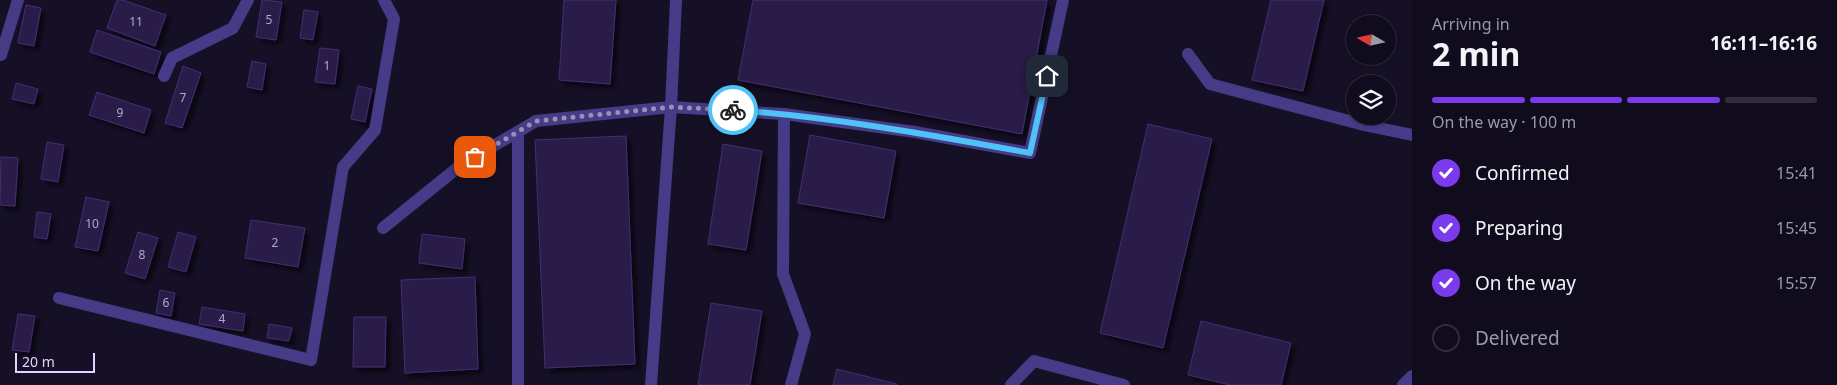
<!DOCTYPE html>
<meta charset="utf-8">
<style>
body{margin:0;font-family:"Noto Sans",sans-serif;background:#1e1a2a;color:#f1f3f6;height:100vh;display:flex;flex-direction:column;font-size:19px;white-space:nowrap}
*{box-sizing:border-box;margin:0}
p{font-size:16px;color:#9c9ba4}
.icon{flex:none;width:28px;height:28px;fill:none;stroke:currentColor;stroke-width:2;stroke-linecap:round;stroke-linejoin:round}
.map{position:relative;flex:1;overflow:hidden}
.sheet{display:flex;flex-direction:column;background:#100c1d;width:425px}
.sheet>*{flex:none}
.needle{width:32px;rotate:279deg}
.controls{position:absolute;left:1346px;top:15px;display:grid;gap:10px}
.controls a{display:grid;place-items:center;width:50px;height:50px;border-radius:50%;background:#100c1d;box-shadow:0 1px 4px #0004,0 0 0 1px #302c3b;font-size:25px}
.scale{position:absolute;left:15px;bottom:12px;width:80px;box-sizing:border-box;padding-left:5px;border:2px solid #dfd6ff;border-top:0;font-size:14px;line-height:18px;white-space:nowrap;color:#dfd6ff;-webkit-text-stroke:4px #161027;paint-order:stroke}
.pin{position:absolute;display:grid;place-items:center;width:42px;height:42px;color:#fff;margin:-21px;border-radius:10px;box-shadow:0 2px 8px #0006}
.courier{position:absolute;display:grid;place-items:center;width:50px;height:50px;margin:-25px;border:4px solid #4fc3f7;border-radius:50%;background:#fff;color:#222;box-shadow:0 1px 6px #0007}
.head em{font-style:normal;font-weight:700}
.head div{display:flex;flex-direction:column-reverse}
.head{display:flex;align-items:center;justify-content:space-between;height:85px;padding:0 20px}
h1{font-size:32px;font-weight:700;line-height:38px}
.bar{display:grid;grid-template-columns:repeat(4,1fr);gap:8px 5px;align-content:center;height:60px;padding:0 20px}
.bar i{height:6px;border-radius:4px;background:#302c3b}
.bar .active{background:#7c3aed}
.bar p{grid-column:span 4}
ol{padding:0 20px;list-style:none}
li{display:flex;align-items:center;gap:15px;height:55px}
li p{margin-inline-start:auto}
li .icon{padding:5px;border-radius:50%;background:#7c3aed;color:#fff;stroke-width:4}
li:last-child{color:#9c9ba4}
li i{width:28px;height:28px;border:2px solid #302c3b;border-radius:50%}
main{display:flex;flex:1;min-height:0}
.map>svg:first-child{display:block}
.building{fill:#291c48;stroke:#432e74;filter:url(#shadow)}
.lines{fill:none;stroke-linecap:round;stroke-linejoin:round}
.minor{stroke:#453b86;stroke-width:12}
.done{stroke:#9991b3;stroke-width:5;stroke-dasharray:0 9}
.route{stroke:#4fc3f7;stroke-width:6}
.labels{text-anchor:middle;stroke-width:4;stroke-linejoin:round;paint-order:stroke}
.number-label{font-size:12px;fill:#b2a8d1}
</style>
<main>
<div class="map">
<svg width="1412" height="385" viewBox="0 0 1412 385">
<defs>
<filter id="shadow"><feDropShadow dx="4.5" dy="4.5" stdDeviation="2.5" flood-color="#0009"/></filter>
</defs>
<rect width="100%" height="100%" fill="#161027"/>
<g class="building">
<polygon points="117,0 123,0 166,15 155,46 107,28"/>
<polygon points="262,0 282,2 276,40 256,37"/>
<polygon points="564,0 616,0 610,84 559,80"/>
<polygon points="753,0 1047,0 1022,134 738,80"/>
<polygon points="1271,0 1324,0 1303,91 1252,80"/>
<polygon points="26,5 41,8 34,46 18,43"/>
<polygon points="304,10 318,12 313,40 300,38"/>
<polygon points="97,30 161,52 154,74 90,52"/>
<polygon points="320,48 339,50 335,84 315,82"/>
<polygon points="252,61 266,64 262,90 247,87"/>
<polygon points="183,66 201,73 182,128 165,123"/>
<polygon points="16,83 38,89 34,104 12,99"/>
<polygon points="358,86 372,89 365,122 351,119"/>
<polygon points="97,92 151,110 144,133 89,115"/>
<polygon points="1148,124 1212,139 1163,348 1100,333"/>
<polygon points="810,135 896,151 884,218 798,203"/>
<polygon points="626,136 635,364 545,368 535,140"/>
<polygon points="47,142 64,145 58,182 41,179"/>
<polygon points="723,144 762,151 746,250 708,244"/>
<polygon points="1,157 18,158 15,206 0,205"/>
<polygon points="86,197 109,202 98,251 75,247"/>
<polygon points="37,212 51,214 47,239 34,237"/>
<polygon points="251,220 305,228 298,267 245,258"/>
<polygon points="138,232 158,238 145,279 125,273"/>
<polygon points="178,232 196,237 186,272 168,267"/>
<polygon points="422,234 465,239 462,269 419,263"/>
<polygon points="475,277 478,369 405,373 401,280"/>
<polygon points="160,290 175,293 171,316 156,313"/>
<polygon points="711,303 762,311 750,385 698,385"/>
<polygon points="202,307 245,314 243,331 199,324"/>
<polygon points="18,314 35,316 29,352 12,350"/>
<polygon points="354,317 386,317 385,367 353,367"/>
<polygon points="1201,321 1291,343 1281,385 1230,385 1188,375"/>
<polygon points="269,324 292,328 289,341 267,338"/>
<polygon points="837,369 897,384 897,385 833,385"/>
</g>
<g class="lines">
<g class="minor">
<polyline points="1188,54 1210,84 1364,125 1412,135"/>
<polyline points="1,55 18,0"/>
<polyline points="164,76 172,58 233,28 248,0"/>
<polyline points="784,114 783,274 805,334 791,385"/>
<polyline points="518,132 518,385"/>
<polyline points="383,228 461,165 536,121 671,107 784,114 915,132 1030,153 1063,0"/>
<polyline points="59,298 311,360 343,167 375,130 394,19 384,0"/>
<polyline points="651,385 671,107 676,0"/>
<polyline points="1011,385 1034,361 1124,385"/>
<polyline points="1403,385 1412,376"/>
</g>
</g>
<g class="lines">
<polyline class="done" points="475,157 536,121 671,107 733,110"/>
<path class="route" d="M 733,110 C 833,117 931,135 1030,153 L 1047,76"/>
</g>
<g class="labels">
<g class="number-label">
<text x="269" y="24">5</text>
<text x="136" y="26">11</text>
<text x="327" y="70">1</text>
<text x="183" y="102">7</text>
<text x="120" y="117">9</text>
<text x="92" y="228">10</text>
<text x="275" y="247">2</text>
<text x="142" y="259">8</text>
<text x="166" y="307">6</text>
<text x="222" y="323">4</text>
</g>
</g>
</svg>
<div class="controls">
<a><svg class="needle" viewBox="-14 -14 28 28"><path d="M0-13l5 13h-10z" fill="#e53935"/><path d="M0 13l5-13h-10z" fill="#9c9ba4"/></svg></a>
<a><svg class="icon" aria-label="layers" viewBox="0 0 24 24"><path d="M12 4l9 5-9 5-9-5zM3 14l9 5 9-5"/></svg></a>
</div>
<div class="scale">20 m</div>
<div class="pin" style="left:475px;top:157px;background:#ea580c"><svg class="icon" aria-label="bag" viewBox="0 0 24 24"><path d="M5 8h14l-1 12H6zM9 8a3 3 0 0 1 6 0"/></svg></div>
<div class="pin" style="left:1047px;top:76px;background:#1f2937"><svg class="icon" aria-label="home" viewBox="0 0 24 24"><path d="M3 11l9-7 9 7M6 9v11h12V9"/></svg></div>
<div class="courier" style="left:733px;top:110px"><svg class="icon" aria-label="bike" viewBox="0 0 24 24"><circle cx="6" cy="16" r="4"/><circle cx="18" cy="16" r="4"/><path d="M6 16l4-8h5l3 8M10 8l3 8H6M13 5h3"/></svg></div>
</div>
<section class="sheet">
<div class="head"><div><h1>2 min</h1><p>Arriving in</p></div><em>16:11–16:16</em></div>
<div class="bar"><i class="active"></i><i class="active"></i><i class="active"></i><i></i><p>On the way · 100 m</p></div>
<ol>
<li><svg class="icon" aria-label="check" viewBox="0 0 24 24"><path d="M5 12l5 5 9-10"/></svg>Confirmed<p>15:41</p></li>
<li><svg class="icon" aria-label="check" viewBox="0 0 24 24"><path d="M5 12l5 5 9-10"/></svg>Preparing<p>15:45</p></li>
<li><svg class="icon" aria-label="check" viewBox="0 0 24 24"><path d="M5 12l5 5 9-10"/></svg>On the way<p>15:57</p></li>
<li><i></i>Delivered</li>
</ol>
</section>
</main>
